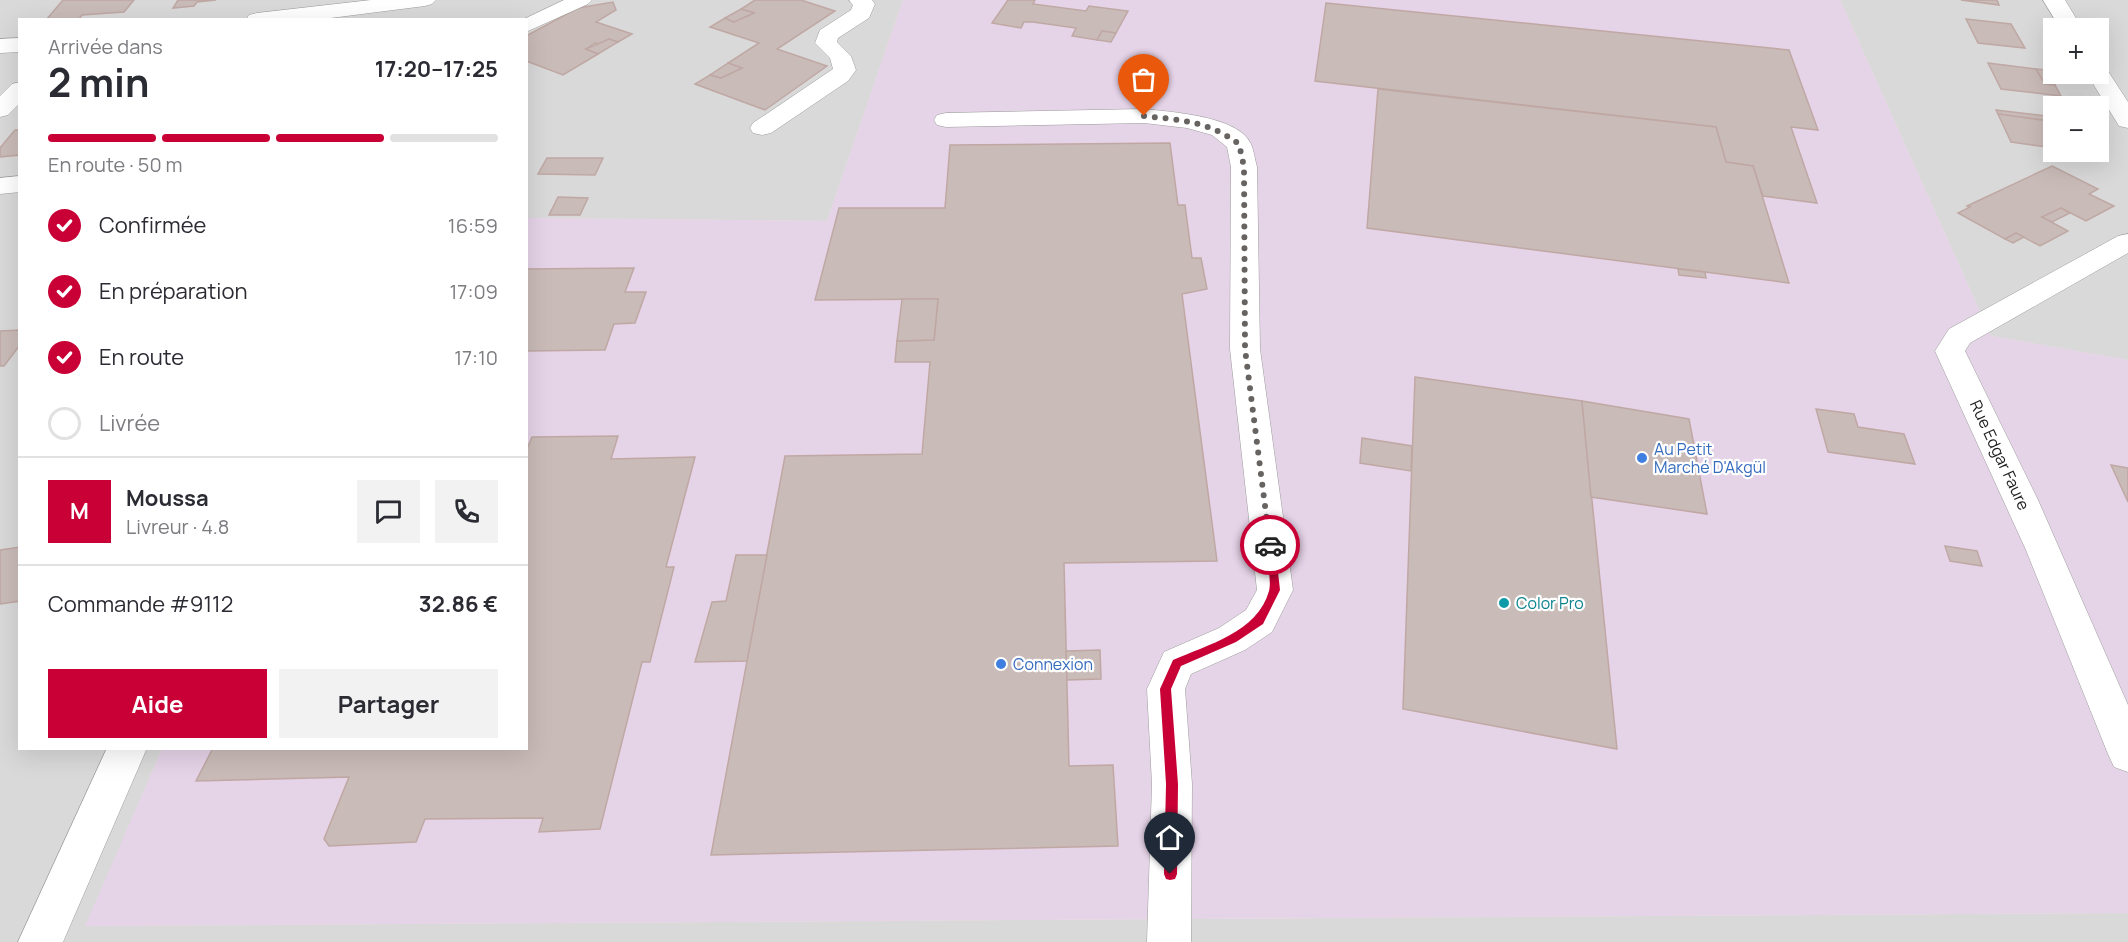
<!DOCTYPE html>
<html lang="fr">
<meta charset="utf-8">
<style>
body{margin:0;font-family:Manrope,sans-serif;background:#f2f2f3;color:#2b2b33;height:100vh;display:flex;flex-direction:column;font-size:22px;white-space:nowrap}
*{box-sizing:border-box;margin:0}
p{font-size:20px;color:#7c7c81}
.icon{flex:none;width:33px;height:33px;fill:none;stroke:currentColor;stroke-width:2;stroke-linecap:round;stroke-linejoin:round}
.map{position:relative;flex:1;overflow:hidden}
.panel{position:absolute;left:18px;top:18px;width:510px;height:732px;display:flex;flex-direction:column;background:#fff;border-radius:0px;box-shadow:0 6px 24px #0002}
.panel>*{flex:none}
.controls{position:absolute;left:2043px;top:18px;display:grid;gap:12px}
.controls a{display:grid;place-items:center;width:66px;height:66px;border-radius:0px;background:#fff;box-shadow:0 6px 24px #0002;font-size:30px}
.pin{position:absolute;display:grid;place-items:center;width:51px;height:51px;color:#fff;margin:-62px -26px;border-radius:50% 50% 50% 0;rotate:-45deg;box-shadow:0 0 6px #0007}
.pin .icon{rotate:45deg}
.courier{position:absolute;display:grid;place-items:center;width:60px;height:60px;margin:-30px;border:4px solid #c80036;border-radius:50%;background:#fff;color:#222;box-shadow:0 2px 8px #0007}
.head em{font-style:normal;font-weight:700}
.head div{display:flex;flex-direction:column-reverse}
.head{display:flex;align-items:center;justify-content:space-between;height:102px;padding:0 30px}
h1{font-size:39px;font-weight:700;line-height:45px}
.bar{display:grid;grid-template-columns:repeat(4,1fr);gap:9px 6px;align-content:center;height:72px;padding:0 30px}
.bar i{height:8px;border-radius:4px;background:#e1e1e2}
.bar .active{background:#c80036}
.bar p{grid-column:span 4}
.line{display:flex;align-items:center;gap:15px;padding:0 30px;border-top:2px solid #e1e1e2}
.line div{flex:1}
.round{display:grid;place-items:center;flex:none;width:63px;height:63px;border-radius:0px;background:#f2f2f3}
ol{padding:0 30px;list-style:none}
li{display:flex;align-items:center;gap:18px;height:66px}
li p{margin-inline-start:auto}
li .icon{padding:6px;border-radius:50%;background:#c80036;color:#fff;stroke-width:4}
li:last-child{color:#7c7c81}
li i{width:33px;height:33px;border:3px solid #e1e1e2;border-radius:50%}
.primary-button{display:flex;gap:12px;margin-top:auto;padding:12px 30px}
.primary-button a{flex:1;height:69px;border-radius:0px;background:#c80036;color:#fff;font-size:24px;font-weight:700;line-height:69px;text-align:center}
.primary-button a+a{background:#f2f2f3;color:#2b2b33}
.map>svg:first-child{display:block}
.residential{fill:#dad9d9;fill-rule:evenodd}
.industrial{fill:#e5d3e7}
.building{fill:#c9bbb8;stroke:#bfa8a4;stroke-width:1.5}
.lines{fill:none;stroke-linecap:round;stroke-linejoin:round}
.minor-casing{stroke:#9d9d9d;stroke-width:1}
.minor{fill:#fff;fill-rule:evenodd}
.route{fill:#c80036}
.done{stroke:#666361;stroke-width:6;stroke-dasharray:0 10.8}
.shop-dot{fill:#3f7fe0;stroke:#fff;stroke-width:2}
.culture-dot{fill:#0f9aa8;stroke:#fff;stroke-width:2}
.labels{text-anchor:middle;stroke-width:4.5;stroke-linejoin:round;paint-order:stroke}
.shop-label{font-size:16px;fill:#366cbe;stroke:#fff;text-anchor:start}
.street-label{font-size:16px;fill:#1c1c1c;stroke:#fff}
.culture-label{font-size:16px;fill:#0d838f;stroke:#fff;text-anchor:start}
</style>
<div class="map">
<svg width="2128" height="942" viewBox="0 0 2128 942">
<rect width="100%" height="100%" fill="#eee6e1"/>
<g class="residential">
<polygon points="0,0 903,0 827,221 527,218 526,20 20,20 20,748 162,749 86,926 2128,913 2128,942 0,942"/>
<path d="M 1840,0 L 2128,0 L 2128,360 L 1991,336 ZM 2054,28 L 2098,28 L 2098,74 L 2054,74 ZM 2054,106 L 2098,106 L 2098,152 L 2054,152 Z"/>
</g>
<polygon class="industrial" points="903,0 1840,0 1991,336 2128,360 2128,913 85,926 162,749 526,748 527,218 827,221"/>
<g class="building">
<polygon points="63,0 134,0 124,12 82,15 79,19 46,20"/>
<polygon points="178,0 216,0 197,2 194,6 173,8"/>
<polygon points="755,0 801,0 835,11 777,49 827,66 765,110 695,84 710,75 721,78 742,68 728,63 759,43 710,27 725,18 734,22 743,16 746,17 754,13 741,9"/>
<polygon points="1008,0 1035,0 1033,4 1086,11 1089,6 1128,11 1116,33 1102,31 1097,40 1072,36 1076,28 1033,22 1024,22 1021,28 992,23"/>
<polygon points="1961,0 1997,0 1999,5"/>
<polygon points="613,2 616,10 596,22 632,34 618,42 609,39 600,44 595,43 586,49 598,54 563,75 526,61 526,36 578,8"/>
<polygon points="1326,3 1789,50 1818,130 1791,127 1817,203 1763,196 1753,166 1726,162 1716,127 1315,81"/>
<polygon points="741,9 754,13 734,22 725,18"/>
<polygon points="1966,19 2011,24 2025,48 1978,43"/>
<polygon points="1102,31 1116,33 1111,42 1097,40"/>
<polygon points="609,39 618,42 598,54 586,49"/>
<polygon points="728,63 742,68 721,78 710,75"/>
<polygon points="1988,63 2036,69 2045,84 2055,85 2061,96 2001,89"/>
<polygon points="2036,69 2046,70 2055,85 2045,84"/>
<polygon points="1378,89 1716,127 1726,162 1753,166 1789,283 1367,228"/>
<polygon points="1996,110 2046,116 2049,121 1998,114"/>
<polygon points="1998,114 2049,121 2054,131 2054,148 2011,142"/>
<polygon points="15,130 20,130 20,155 0,157 0,148"/>
<polygon points="1170,143 1178,205 1185,205 1192,258 1201,258 1207,289 1182,294 1217,561 1064,563 1069,766 1113,765 1118,846 711,855 785,456 922,454 930,362 895,362 897,341 934,340 938,299 815,300 839,208 945,208 950,145"/>
<polygon points="547,158 603,158 595,175 538,174"/>
<polygon points="2052,166 2098,189 2089,194 2114,206 2086,221 2061,208 2042,217 2068,231 2040,246 2016,233 2005,239 1958,213 1970,207 1967,206"/>
<polygon points="558,197 588,198 580,215 549,215"/>
<polygon points="2061,208 2070,213 2052,222 2042,217"/>
<polygon points="2016,233 2024,237 2013,243 2005,239"/>
<polygon points="634,268 625,292 646,292 635,323 614,324 605,350 526,351 526,269"/>
<polygon points="1678,269 1705,272 1706,278 1679,275"/>
<polygon points="902,299 938,299 934,340 897,341"/>
<polygon points="20,330 20,345 4,366 0,366 0,331"/>
<polygon points="1415,377 1582,401 1617,749 1403,709"/>
<polygon points="1582,401 1689,419 1707,514 1591,497"/>
<polygon points="1816,409 1854,414 1858,427 1904,434 1915,464 1828,452"/>
<polygon points="618,436 611,459 695,457 666,567 674,567 650,662 642,662 600,829 539,832 543,818 425,819 416,842 329,846 324,839 349,777 196,781 213,748 526,748 526,451 532,437"/>
<polygon points="1362,438 1412,446 1411,471 1360,463"/>
<polygon points="2111,465 2128,468 2128,502"/>
<polygon points="1945,546 1977,551 1982,566 1950,561"/>
<polygon points="20,547 20,601 0,604 0,550"/>
<polygon points="736,555 767,555 747,661 695,662 712,602 726,601"/>
<polygon points="1100,650 1101,679 1067,680 1066,651"/>
</g>
<g class="lines">
<g class="minor-casing">
<g id="minor">
<polygon points="371,0 436,0 432,4 425,6 315,20 246,20 249,15 257,13"/>
<polygon points="564,0 592,0 588,4 526,32 526,20 522,20"/>
<polygon points="849,0 872,0 875,4 869,18 838,38 837,42 851,56 856,70 848,81 771,133 762,135 753,133 750,128 753,123 833,69 830,58 815,43 820,30 851,10 853,5"/>
<polygon points="2043,0 2065,0 2082,28 2060,28"/>
<polygon points="20,38 20,52 0,53 0,39"/>
<polygon points="2098,66 2106,68 2128,102 2128,128 2119,126 2087,74 2098,74"/>
<polygon points="20,82 20,103 8,115 0,117 0,96 12,84"/>
<path d="M 1144,109 C 1171,112 1239,116 1251,144 C 1254,151 1255,160 1257,167 L 1260,349 L 1293,590 L 1272,632 L 1245,650 L 1191,674 L 1185,689 L 1192,784 L 1191,942 L 1147,942 L 1152,784 L 1147,689 L 1164,652 L 1219,628 L 1246,610 L 1257,590 L 1230,349 L 1231,167 L 1227,147 L 1212,135 L 1187,128 L 1144,123 L 946,127 L 937,125 L 934,120 L 937,115 L 946,113 Z"/>
<polygon points="20,176 20,192 0,194 0,178"/>
<polygon points="2128,234 2128,253 1970,343 1965,351 2038,500 2128,705 2128,772 2114,767 2108,754 2026,550 1935,351 1949,329 2118,236"/>
<polygon points="107,748 147,748 63,942 18,942"/>
</g>
</g>
<use href="#minor" class="minor"/>
</g>
<path class="route" d="M 1270,541 L 1275,545 L 1280,590 L 1263,624 L 1236,642 L 1181,666 L 1171,689 L 1178,784 L 1177,874 L 1175,879 L 1170,880 L 1166,879 L 1164,874 L 1166,784 L 1160,689 L 1173,660 C 1207,645 1258,632 1269,591 C 1272,581 1266,556 1265,545 Z"/>
<g class="lines">
<path class="done" d="M 1144,116 C 1181,120 1208,121 1239,144 L 1244,167 L 1245,349 L 1270,545"/>
</g>
<g class="shop-dot">
<circle cx="1642" cy="458" r="6"/>
<circle cx="1001" cy="664" r="6"/>
</g>
<circle class="culture-dot" cx="1504" cy="603" r="6"/>
<g class="labels">
<g class="shop-label">
<text x="1654" y="455">Au Petit<tspan x="1654" dy="18">Marché D'Akgül</tspan></text>
<text x="1013" y="670">Connexion</text>
</g>
<g class="street-label">
<text transform="translate(2000 455) rotate(65)" y="6">Rue Edgar Faure</text>
</g>
<g class="culture-label">
<text x="1516" y="609">Color Pro</text>
</g>
</g>
</svg>
<div class="controls">
<a>+</a>
<a>−</a>
</div>
<div class="pin" style="left:1144px;top:116px;background:#ea580c"><svg class="icon" aria-label="bag" viewBox="0 0 24 24"><path d="M5 8h14l-1 12H6zM9 8a3 3 0 0 1 6 0"/></svg></div>
<div class="pin" style="left:1170px;top:874px;background:#1f2937"><svg class="icon" aria-label="home" viewBox="0 0 24 24"><path d="M3 11l9-7 9 7M6 9v11h12V9"/></svg></div>
<div class="courier" style="left:1270px;top:545px"><svg class="icon" aria-label="car" viewBox="0 0 24 24"><path d="M5 17H2v-5l4-1 3-4h7l3 4 3 1v5h-3M9 17h6M6 11h13"/><circle cx="7" cy="17" r="2"/><circle cx="17" cy="17" r="2"/></svg></div>
<section class="panel">
<div class="head"><div><h1>2 min</h1><p>Arrivée dans</p></div><em>17:20–17:25</em></div>
<div class="bar"><i class="active"></i><i class="active"></i><i class="active"></i><i></i><p>En route · 50 m</p></div>
<ol>
<li><svg class="icon" aria-label="check" viewBox="0 0 24 24"><path d="M5 12l5 5 9-10"/></svg>Confirmée<p>16:59</p></li>
<li><svg class="icon" aria-label="check" viewBox="0 0 24 24"><path d="M5 12l5 5 9-10"/></svg>En préparation<p>17:09</p></li>
<li><svg class="icon" aria-label="check" viewBox="0 0 24 24"><path d="M5 12l5 5 9-10"/></svg>En route<p>17:10</p></li>
<li><i></i>Livrée</li>
</ol>
<div class="line" style="height:108px"><b class="round" style="background:#c80036;color:#fff">M</b><div><b>Moussa</b><p>Livreur · 4.8</p></div><a class="round"><svg class="icon" aria-label="chat" viewBox="0 0 24 24"><path d="M4 5h16v11H9l-5 4z"/></svg></a><a class="round"><svg class="icon" aria-label="phone" viewBox="0 0 24 24"><path d="M5 4h4l2 5-3 2q2 4 5 5l2-3 5 2v4C11 20 4 13 5 4z"/></svg></a></div>
<div class="line" style="height:78px"><div>Commande #9112</div><b>32.86 €</b></div>
<div class="primary-button"><a>Aide</a><a>Partager</a></div>
</section>
</div>
